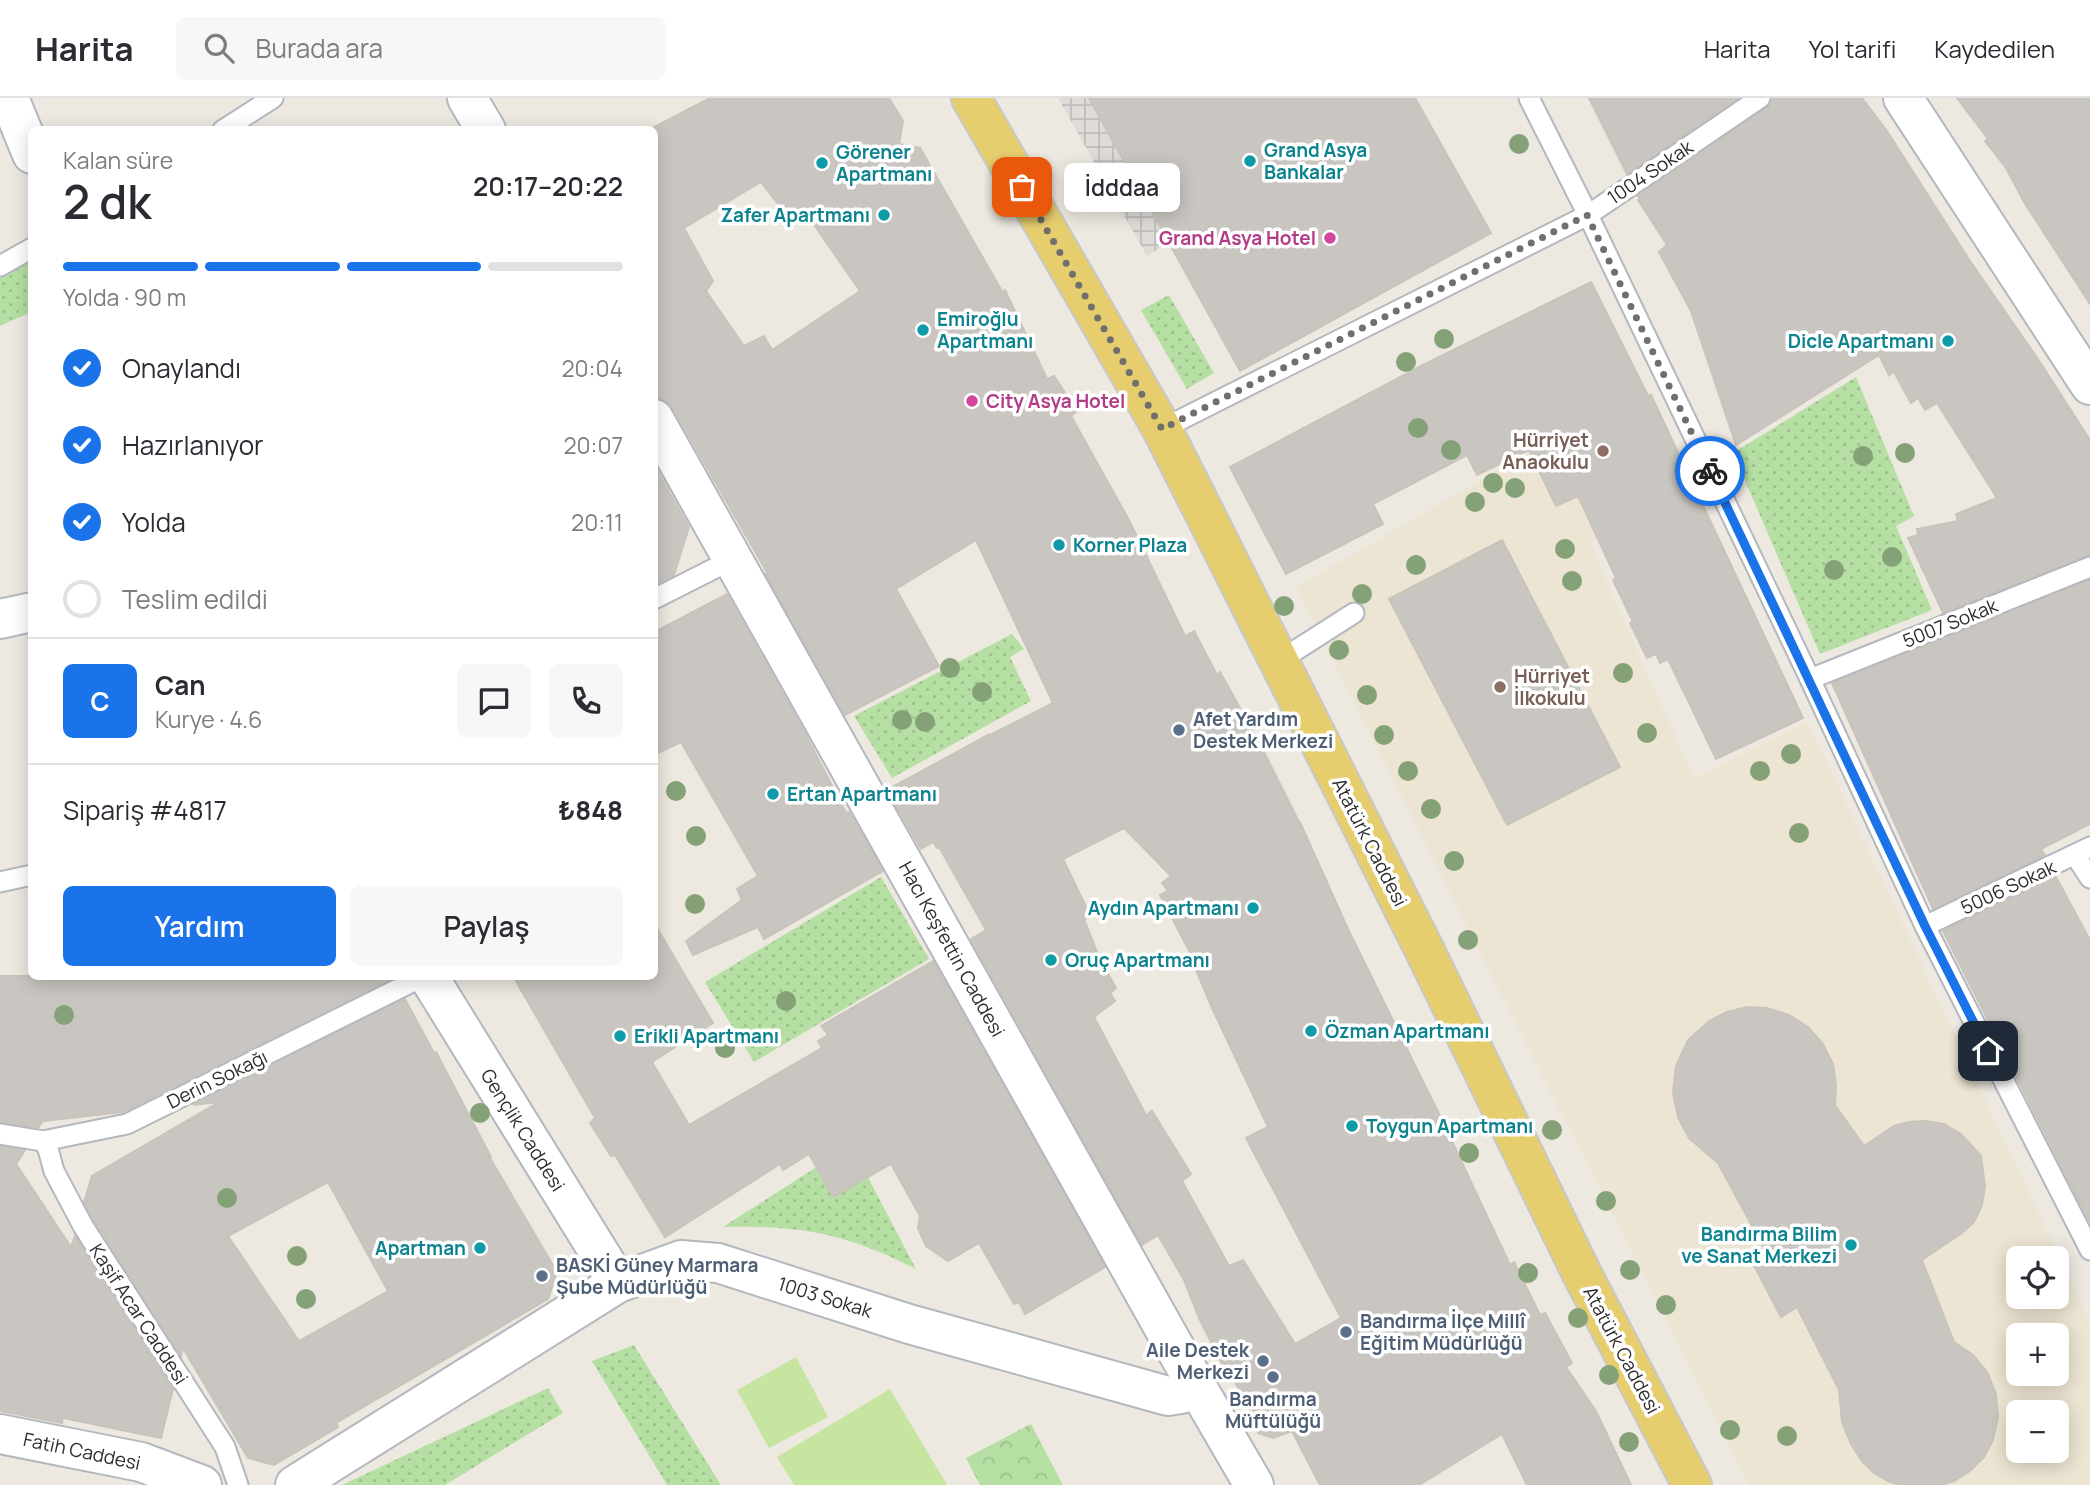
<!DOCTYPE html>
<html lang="tr">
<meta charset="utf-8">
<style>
body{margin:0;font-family:Manrope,sans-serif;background:#f7f7f7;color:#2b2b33;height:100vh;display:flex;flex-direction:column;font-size:26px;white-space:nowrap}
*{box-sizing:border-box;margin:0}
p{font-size:23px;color:#7c7c81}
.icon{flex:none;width:38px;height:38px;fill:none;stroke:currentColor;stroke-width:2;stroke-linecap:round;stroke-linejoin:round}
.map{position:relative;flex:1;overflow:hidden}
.side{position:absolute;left:28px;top:28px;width:630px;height:854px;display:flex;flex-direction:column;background:#fff;border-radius:10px;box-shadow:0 4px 18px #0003}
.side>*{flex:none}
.fabs{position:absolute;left:2006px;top:1148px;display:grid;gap:14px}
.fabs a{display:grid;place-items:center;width:63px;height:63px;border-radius:10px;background:#fff;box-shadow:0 4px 18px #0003;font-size:35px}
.pin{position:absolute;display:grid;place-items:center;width:60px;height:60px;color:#fff;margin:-30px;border-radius:14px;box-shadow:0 4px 10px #0006}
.courier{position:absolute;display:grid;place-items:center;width:70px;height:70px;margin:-35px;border:5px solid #1a73e8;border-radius:50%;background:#fff;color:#222;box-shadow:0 2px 9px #0007}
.bubble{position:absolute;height:49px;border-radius:10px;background:#fff;box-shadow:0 4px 18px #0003;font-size:23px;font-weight:600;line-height:49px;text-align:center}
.summary em{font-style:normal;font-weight:600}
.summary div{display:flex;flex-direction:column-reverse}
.summary{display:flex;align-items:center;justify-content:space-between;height:119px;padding:0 35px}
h1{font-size:46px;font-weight:600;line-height:52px}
.bar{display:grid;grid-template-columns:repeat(4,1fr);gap:10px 7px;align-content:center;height:84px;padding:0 35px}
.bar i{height:9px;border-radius:5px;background:#e1e1e2}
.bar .selected{background:#1a73e8}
.bar p{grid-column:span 4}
.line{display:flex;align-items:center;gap:18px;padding:0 35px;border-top:2px solid #e1e1e2}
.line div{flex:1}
.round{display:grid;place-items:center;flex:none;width:74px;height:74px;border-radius:10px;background:#f7f7f7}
ol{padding:0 35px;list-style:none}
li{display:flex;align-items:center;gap:21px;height:77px}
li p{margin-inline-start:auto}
li .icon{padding:7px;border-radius:50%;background:#1a73e8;color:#fff;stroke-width:4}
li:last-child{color:#7c7c81}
li i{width:38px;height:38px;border:4px solid #e1e1e2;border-radius:50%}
.action{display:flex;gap:14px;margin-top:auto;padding:14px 35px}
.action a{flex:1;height:80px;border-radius:10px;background:#1a73e8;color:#fff;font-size:28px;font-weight:600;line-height:80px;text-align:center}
.action a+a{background:#f7f7f7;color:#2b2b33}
header{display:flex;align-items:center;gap:42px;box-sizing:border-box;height:98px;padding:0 35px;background:#fff;border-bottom:2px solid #e1e1e2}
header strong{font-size:33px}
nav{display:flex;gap:38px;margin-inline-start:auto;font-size:24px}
.search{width:490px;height:63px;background:#f7f7f7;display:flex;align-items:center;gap:18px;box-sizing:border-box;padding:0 24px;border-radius:10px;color:#7c7c81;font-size:26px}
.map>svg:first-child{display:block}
.education{fill:#ede5d3;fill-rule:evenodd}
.grass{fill:url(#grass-dots)}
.park{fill:url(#park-crowns)}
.pitch{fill:#c6e5a0}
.plaza{fill:url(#plaza-grid)}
.building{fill:#c9c5c0;stroke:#c9c4bb;stroke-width:2;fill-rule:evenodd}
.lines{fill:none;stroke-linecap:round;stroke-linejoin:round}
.lane-casing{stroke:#b5b7bf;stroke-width:23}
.street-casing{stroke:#b5b7bf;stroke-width:42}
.secondary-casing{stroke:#b5b7bf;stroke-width:42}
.primary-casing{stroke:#c8c8c8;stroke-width:42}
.lane{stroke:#fff;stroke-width:19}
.street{stroke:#fff;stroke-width:38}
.secondary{stroke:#fff;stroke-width:38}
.primary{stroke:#e6ce6e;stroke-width:38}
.tree{fill:#84a178}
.done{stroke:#706f6c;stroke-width:7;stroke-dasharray:0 12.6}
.route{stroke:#1a73e8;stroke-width:9}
.culture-dot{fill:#0f9aa8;stroke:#fff;stroke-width:2.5}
.hotel-dot{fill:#d1479c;stroke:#fff;stroke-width:2.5}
.education-dot{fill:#8d6e63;stroke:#fff;stroke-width:2.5}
.service-dot{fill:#5c6f8a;stroke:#fff;stroke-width:2.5}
.labels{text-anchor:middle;stroke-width:7;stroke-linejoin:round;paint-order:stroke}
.culture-label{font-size:19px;font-weight:bold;fill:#0d838f;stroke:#fff;text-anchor:start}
.street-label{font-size:19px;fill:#2d2d2d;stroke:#fff}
.hotel-label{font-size:19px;font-weight:bold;fill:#b23c85;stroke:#fff;text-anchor:end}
.education-label{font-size:19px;font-weight:bold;fill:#785e54;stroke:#fff;text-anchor:end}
.service-label{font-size:19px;font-weight:bold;fill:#4e5e75;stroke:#fff;text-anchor:start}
</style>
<header>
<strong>Harita</strong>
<div class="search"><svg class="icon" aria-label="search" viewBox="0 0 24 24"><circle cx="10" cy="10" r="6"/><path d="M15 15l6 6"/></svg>Burada ara</div>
<nav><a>Harita</a><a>Yol tarifi</a><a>Kaydedilen</a></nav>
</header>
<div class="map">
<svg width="2090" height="1387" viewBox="0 0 2090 1387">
<defs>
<pattern id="grass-dots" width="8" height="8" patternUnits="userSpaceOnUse" patternTransform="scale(1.75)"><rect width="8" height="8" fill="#b6dfa3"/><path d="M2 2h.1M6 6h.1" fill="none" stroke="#9dc08d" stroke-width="1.8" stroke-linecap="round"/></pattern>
<pattern id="park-crowns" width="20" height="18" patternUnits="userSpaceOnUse" patternTransform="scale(1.75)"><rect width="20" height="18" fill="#b6dfa3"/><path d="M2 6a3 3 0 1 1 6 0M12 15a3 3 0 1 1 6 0" fill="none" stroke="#9dc08d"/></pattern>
<pattern id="plaza-grid" width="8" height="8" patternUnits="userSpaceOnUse" patternTransform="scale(1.75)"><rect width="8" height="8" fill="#dedbd8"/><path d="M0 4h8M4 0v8" fill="none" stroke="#bfbcba"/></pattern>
</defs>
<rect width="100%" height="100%" fill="#ede9e1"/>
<path class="education" d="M 1651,297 L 1677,352 L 1578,398 L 1597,440 L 1590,445 L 1694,681 L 1807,624 L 1832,675 L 2090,1225 L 2090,1387 L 1749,1387 L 1296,489 L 1530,354 ZM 2018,1160 L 2056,1160 L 2056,1199 L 2018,1199 ZM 2018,1237 L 2056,1237 L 2056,1276 L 2018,1276 ZM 2018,1314 L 2056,1314 L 2056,1353 L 2018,1353 Z"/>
<g class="grass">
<polygon points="31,162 31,214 0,228 0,180"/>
<polygon points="1169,197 1214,275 1187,291 1141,212"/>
<polygon points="1856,279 1914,418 1896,428 1932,512 1820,556 1733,355"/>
<polygon points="1012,536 1024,551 1010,559 1031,603 892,680 854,618"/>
<polygon points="881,779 929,861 754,964 705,884"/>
<path d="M 851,1047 L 916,1171 C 847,1136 800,1127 723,1129 Z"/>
<polygon points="634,1247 721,1387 667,1387 592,1263"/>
<polygon points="548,1290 563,1315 445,1387 342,1387"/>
</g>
<polygon class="park" points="1031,1326 1063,1387 980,1387 966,1360"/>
<g class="pitch">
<polygon points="796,1259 828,1319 769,1350 737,1292"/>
<polygon points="890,1291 947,1387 794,1387 777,1359"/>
</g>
<polygon class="plaza" points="1058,0 1148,0 1169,145 1147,158"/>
<g class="building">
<path d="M 710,0 L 889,0 L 903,23 L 899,46 L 920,50 L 1003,195 L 1005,192 L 1047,281 L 1054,278 L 1077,313 L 1071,318 L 1130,424 L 1185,538 L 1194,533 L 1217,577 L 1220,574 L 1261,648 L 1299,724 L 1300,724 L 1347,829 L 1442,1022 L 1510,1167 L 1514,1164 L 1540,1217 L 1545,1215 L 1572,1265 L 1566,1269 L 1596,1313 L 1631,1387 L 1527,1387 L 1502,1336 L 1419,1387 L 1320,1387 L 1292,1333 L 1273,1340 L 1258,1335 L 1256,1324 L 1226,1267 L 1223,1268 L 1199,1220 L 1184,1182 L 1158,1137 L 1142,1147 L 971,841 L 986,832 L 939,749 L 937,750 L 933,744 L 921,751 L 887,692 L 988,637 L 988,638 L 1053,605 L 976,442 L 896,491 L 939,568 L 845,617 L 766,476 L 768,476 L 673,310 L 666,303 L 654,299 L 654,29 ZM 761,84 L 782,111 L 786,108 L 801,127 L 810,121 L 860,193 L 772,252 L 764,238 L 744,248 L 706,193 L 713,183 L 684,130 ZM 1124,730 L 1171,778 L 1162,785 L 1168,793 L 1160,797 L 1198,870 L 1196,872 L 1212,910 L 1268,1029 L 1246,1040 L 1341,1220 L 1295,1246 L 1243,1162 L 1229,1168 L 1182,1083 L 1191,1076 L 1152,1013 L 1146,1017 L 1094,919 L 1115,903 L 1110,895 L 1116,890 L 1099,859 L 1084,821 L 1091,819 L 1063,761 Z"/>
<polygon points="1089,0 1415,0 1491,135 1240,273"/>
<polygon points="1589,0 1738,0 1627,76"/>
<polygon points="1772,0 1862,0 1887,33 1970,163 2040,264 2090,342 2090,457 1943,515 1908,440 1918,437 1917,431 1958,423 1956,416 1997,400 1937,305 1925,312 1918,300 1911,305 1894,274 1889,277 1879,257 1736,347 1691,213 1659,154 1667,147 1638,102 1640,101 1638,98 1767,10"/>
<polygon points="1957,0 2090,0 2090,206 2024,104 2006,70 1985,43 1988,41"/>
<polygon points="1591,184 1648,298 1651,297 1803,620 1716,661 1668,561 1660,565 1656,556 1647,560 1630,525 1633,524 1613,482 1616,480 1578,398 1556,408 1529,352 1477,377 1467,357 1373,406 1383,426 1286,476 1230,369 1423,267"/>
<polygon points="654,367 689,429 674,477 654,487"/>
<polygon points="1502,442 1620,669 1507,727 1389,501"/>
<polygon points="2090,482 2090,726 2041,751 2045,757 1933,811 1832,585"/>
<polygon points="727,496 806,637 846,715 849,714 883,773 764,841 758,829 693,857 686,843 742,802 737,791 758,778 681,644 654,657 654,534"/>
<polygon points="2056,779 2090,842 2090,1125 1943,833"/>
<polygon points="654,825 713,925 652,964 689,1027 822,950 818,943 828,937 821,928 933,863 1105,1169 1025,1216 1019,1204 1014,1206 979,1145 948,1163 926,1148 918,1130 920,1118 891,1066 833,1099 809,1056 783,1072 780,1066 665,1139 615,1057 611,1058 590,1025 595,1020 513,878 654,878"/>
<polygon points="0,878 392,878 393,880 123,1014 43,1023 38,1030 0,1024"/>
<path d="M 405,901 L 434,955 L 436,954 L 491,1059 L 490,1060 L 557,1174 L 548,1201 L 336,1325 L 338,1329 L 274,1367 L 248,1360 L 183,1250 L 181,1258 L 94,1122 L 84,1104 L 92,1078 L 219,1004 L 193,1007 ZM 328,1084 L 388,1193 L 299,1243 L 228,1138 Z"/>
<polygon points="1747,909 1767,910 1789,917 1808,929 1823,946 1833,966 1836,987 1835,1007 1864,1048 1894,1028 1909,1024 1925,1023 1944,1026 1961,1036 1981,1058 1985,1088 1982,1107 1974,1124 1962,1135 1922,1162 1954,1244 1973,1257 1987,1274 1996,1296 1998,1319 1993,1342 1984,1359 1970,1373 1954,1383 1942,1387 1900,1387 1888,1383 1874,1375 1862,1363 1851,1346 1842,1324 1839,1292 1797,1209 1781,1219 1749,1158 1764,1150 1718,1065 1689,1040 1678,1019 1673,995 1676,968 1688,942 1709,923 1727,914"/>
<polygon points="0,1048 25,1052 16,1066 71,1149 75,1138 173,1291 161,1340 63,1320 62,1325 0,1313"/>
</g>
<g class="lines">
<g class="lane-casing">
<g id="lane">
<polyline points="1529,0 1588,117 1810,581 1925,828 2090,1152"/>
<polyline points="223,32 273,0"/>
<polyline points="0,168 32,150"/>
<polyline points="1162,331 1588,117 1760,0"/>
<polyline points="654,501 733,461"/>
<polyline points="1279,563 1354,515"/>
<polyline points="1810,581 2090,469"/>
<polyline points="2075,757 2090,780"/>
<polyline points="0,784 32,777"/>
<polyline points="1925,828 2090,749"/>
<polyline points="0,1036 43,1043 127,1026 424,878"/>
<polyline points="43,1043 48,1051 54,1073 83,1128 225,1349 238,1387"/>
</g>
</g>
<g class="street-casing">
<g id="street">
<polyline points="9,0 32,56"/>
<polyline points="467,0 486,32"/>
<polyline points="1903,0 2090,287"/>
<polyline points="654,321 1197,1289 1254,1387"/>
<polyline points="0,521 32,514"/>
<polyline points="428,878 618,1185"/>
<polyline points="295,1387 618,1185 681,1162 718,1165 909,1226 1168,1298 1181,1296 1197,1289"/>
</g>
</g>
<g class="secondary-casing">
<polyline id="secondary" points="0,1336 141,1364 202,1387"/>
</g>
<g class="primary-casing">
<polyline id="primary" points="971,0 1162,331 1424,851 1582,1176 1692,1387"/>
</g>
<use href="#lane" class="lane"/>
<use href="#street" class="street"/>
<use href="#secondary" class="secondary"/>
<use href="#primary" class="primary"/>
</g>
<g class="tree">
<circle cx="1519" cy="46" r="10"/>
<circle cx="1444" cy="241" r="10"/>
<circle cx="1406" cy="264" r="10"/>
<circle cx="1418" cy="330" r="10"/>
<circle cx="1451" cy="352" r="10"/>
<circle cx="1905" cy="355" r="10"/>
<circle cx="1863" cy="358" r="10"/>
<circle cx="1493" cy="385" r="10"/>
<circle cx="1515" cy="390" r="10"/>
<circle cx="1475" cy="404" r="10"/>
<circle cx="1565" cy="451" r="10"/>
<circle cx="1892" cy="459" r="10"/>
<circle cx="1416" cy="467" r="10"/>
<circle cx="1834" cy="472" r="10"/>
<circle cx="1572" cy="483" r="10"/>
<circle cx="1362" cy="496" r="10"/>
<circle cx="1284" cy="508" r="10"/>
<circle cx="1339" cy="552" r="10"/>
<circle cx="950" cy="570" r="10"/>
<circle cx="1623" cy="575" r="10"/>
<circle cx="982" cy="594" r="10"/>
<circle cx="1367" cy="597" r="10"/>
<circle cx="902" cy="622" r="10"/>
<circle cx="925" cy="624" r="10"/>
<circle cx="1647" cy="635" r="10"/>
<circle cx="1384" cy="637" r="10"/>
<circle cx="1791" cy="656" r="10"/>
<circle cx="1408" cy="673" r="10"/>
<circle cx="1760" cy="673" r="10"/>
<circle cx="676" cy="693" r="10"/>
<circle cx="1431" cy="711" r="10"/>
<circle cx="1799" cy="735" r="10"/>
<circle cx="696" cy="738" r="10"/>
<circle cx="1454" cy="763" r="10"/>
<circle cx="695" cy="806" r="10"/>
<circle cx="1468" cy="842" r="10"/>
<circle cx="786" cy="903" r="10"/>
<circle cx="64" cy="917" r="10"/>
<circle cx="725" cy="950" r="10"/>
<circle cx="480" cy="1015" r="10"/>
<circle cx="1552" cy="1032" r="10"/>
<circle cx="1469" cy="1055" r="10"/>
<circle cx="227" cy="1100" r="10"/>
<circle cx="1606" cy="1103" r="10"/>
<circle cx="297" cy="1158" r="10"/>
<circle cx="1630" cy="1172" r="10"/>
<circle cx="1528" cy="1175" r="10"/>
<circle cx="306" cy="1201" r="10"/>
<circle cx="1666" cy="1207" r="10"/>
<circle cx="1578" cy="1220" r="10"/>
<circle cx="1609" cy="1277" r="10"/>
<circle cx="1730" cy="1332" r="10"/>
<circle cx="1787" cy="1338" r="10"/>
<circle cx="1629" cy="1344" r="10"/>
</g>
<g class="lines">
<polyline class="done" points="1022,89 1162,331 1587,117 1710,373"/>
<polyline class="route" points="1710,373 1925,828 1988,953"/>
</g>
<g class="culture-dot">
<circle cx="1250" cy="63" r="7"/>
<circle cx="822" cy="65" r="7"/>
<circle cx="884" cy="117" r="7"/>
<circle cx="923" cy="232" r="7"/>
<circle cx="1948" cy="243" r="7"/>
<circle cx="1059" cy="447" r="7"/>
<circle cx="773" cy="696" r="7"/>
<circle cx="1253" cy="810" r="7"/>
<circle cx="1051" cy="862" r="7"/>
<circle cx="1311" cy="933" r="7"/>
<circle cx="620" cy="938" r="7"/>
<circle cx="1352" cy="1028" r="7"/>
<circle cx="1851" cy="1147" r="7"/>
<circle cx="480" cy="1150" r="7"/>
</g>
<g class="hotel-dot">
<circle cx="1330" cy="140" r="7"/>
<circle cx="972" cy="303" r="7"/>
</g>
<g class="education-dot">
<circle cx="1603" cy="353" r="7"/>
<circle cx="1500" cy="589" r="7"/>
</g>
<g class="service-dot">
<circle cx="1179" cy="632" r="7"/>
<circle cx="542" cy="1178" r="7"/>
<circle cx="1346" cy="1234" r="7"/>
<circle cx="1263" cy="1263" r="7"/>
<circle cx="1273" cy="1279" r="7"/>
</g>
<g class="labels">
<g class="culture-label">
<text x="1264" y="59">Grand Asya<tspan x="1264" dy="22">Bankalar</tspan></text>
<text x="836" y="61">Görener<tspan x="836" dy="22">Apartmanı</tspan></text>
<text x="870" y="124" text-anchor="end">Zafer Apartmanı</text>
<text x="937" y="228">Emiroğlu<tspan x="937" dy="22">Apartmanı</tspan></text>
<text x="1934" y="250" text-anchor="end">Dicle Apartmanı</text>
<text x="1073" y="454">Korner Plaza</text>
<text x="787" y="703">Ertan Apartmanı</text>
<text x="1239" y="817" text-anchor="end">Aydın Apartmanı</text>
<text x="1065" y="869">Oruç Apartmanı</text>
<text x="1325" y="940">Özman Apartmanı</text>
<text x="634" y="945">Erikli Apartmanı</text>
<text x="1366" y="1035">Toygun Apartmanı</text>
<text x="1837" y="1143" text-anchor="end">Bandırma Bilim<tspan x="1837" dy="22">ve Sanat Merkezi</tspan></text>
<text x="466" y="1157" text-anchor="end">Apartman</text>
</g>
<g class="street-label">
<text transform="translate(1650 74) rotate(-34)" y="7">1004 Sokak</text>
<text transform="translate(1950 525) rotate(-22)" y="7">5007 Sokak</text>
<text transform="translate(1370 744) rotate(63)" y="7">Atatürk Caddesi</text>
<text transform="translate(2008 789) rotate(-25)" y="7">5006 Sokak</text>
<text transform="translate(952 851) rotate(61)" y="7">Hacı Keşfettin Caddesi</text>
<text transform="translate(217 981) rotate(-26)" y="7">Derin Sokağı</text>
<text transform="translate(523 1032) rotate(58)" y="7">Gençlik Caddesi</text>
<text transform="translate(825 1199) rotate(17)" y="7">1003 Sokak</text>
<text transform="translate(139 1216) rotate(57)" y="7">Kaşif Acar Caddesi</text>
<text transform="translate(1622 1252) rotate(62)" y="7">Atatürk Caddesi</text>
<text transform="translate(82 1353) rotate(12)" y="7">Fatih Caddesi</text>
</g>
<g class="hotel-label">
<text x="1316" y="147">Grand Asya Hotel</text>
<text x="986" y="310" text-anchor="start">City Asya Hotel</text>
</g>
<g class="education-label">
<text x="1589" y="349">Hürriyet<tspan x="1589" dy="22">Anaokulu</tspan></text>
<text x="1514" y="585" text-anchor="start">Hürriyet<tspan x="1514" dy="22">İlkokulu</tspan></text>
</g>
<g class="service-label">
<text x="1193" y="628">Afet Yardım<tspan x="1193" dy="22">Destek Merkezi</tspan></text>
<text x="556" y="1174">BASKİ Güney Marmara<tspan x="556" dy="22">Şube Müdürlüğü</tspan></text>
<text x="1360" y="1230">Bandırma İlçe Millî<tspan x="1360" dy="22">Eğitim Müdürlüğü</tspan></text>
<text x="1249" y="1259" text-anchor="end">Aile Destek<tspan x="1249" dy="22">Merkezi</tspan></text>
<text x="1273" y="1308" text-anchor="middle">Bandırma<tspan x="1273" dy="22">Müftülüğü</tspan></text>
</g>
</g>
</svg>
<div class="fabs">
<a><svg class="icon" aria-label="locate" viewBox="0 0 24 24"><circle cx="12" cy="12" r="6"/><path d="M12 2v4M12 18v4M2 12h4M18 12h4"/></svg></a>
<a>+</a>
<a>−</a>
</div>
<div class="pin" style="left:1022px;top:89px;background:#ea580c"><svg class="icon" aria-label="bag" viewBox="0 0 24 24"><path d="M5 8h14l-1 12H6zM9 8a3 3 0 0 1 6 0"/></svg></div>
<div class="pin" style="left:1988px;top:953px;background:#1f2937"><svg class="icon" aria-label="home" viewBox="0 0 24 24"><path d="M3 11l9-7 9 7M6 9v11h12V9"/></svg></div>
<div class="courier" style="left:1710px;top:373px"><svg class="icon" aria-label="bike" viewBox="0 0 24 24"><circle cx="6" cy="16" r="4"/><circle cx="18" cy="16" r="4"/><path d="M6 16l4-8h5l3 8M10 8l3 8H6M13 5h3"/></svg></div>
<div class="bubble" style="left:1064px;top:65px;width:116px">İdddaa</div>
<section class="side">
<div class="summary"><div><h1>2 dk</h1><p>Kalan süre</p></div><em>20:17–20:22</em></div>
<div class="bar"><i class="selected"></i><i class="selected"></i><i class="selected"></i><i></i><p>Yolda · 90 m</p></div>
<ol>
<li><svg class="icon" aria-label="check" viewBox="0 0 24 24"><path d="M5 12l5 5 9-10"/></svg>Onaylandı<p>20:04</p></li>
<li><svg class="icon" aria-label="check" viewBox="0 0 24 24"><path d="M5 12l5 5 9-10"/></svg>Hazırlanıyor<p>20:07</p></li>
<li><svg class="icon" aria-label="check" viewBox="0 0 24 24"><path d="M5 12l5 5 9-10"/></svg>Yolda<p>20:11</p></li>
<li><i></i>Teslim edildi</li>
</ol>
<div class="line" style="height:126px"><b class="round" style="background:#1a73e8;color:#fff">C</b><div><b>Can</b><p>Kurye · 4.6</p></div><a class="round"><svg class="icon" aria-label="chat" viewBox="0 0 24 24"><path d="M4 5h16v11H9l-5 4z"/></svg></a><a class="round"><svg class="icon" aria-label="phone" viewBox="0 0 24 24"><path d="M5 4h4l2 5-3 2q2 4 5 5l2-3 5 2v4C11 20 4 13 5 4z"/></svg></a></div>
<div class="line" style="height:91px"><div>Sipariş #4817</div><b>₺848</b></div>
<div class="action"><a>Yardım</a><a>Paylaş</a></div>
</section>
</div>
